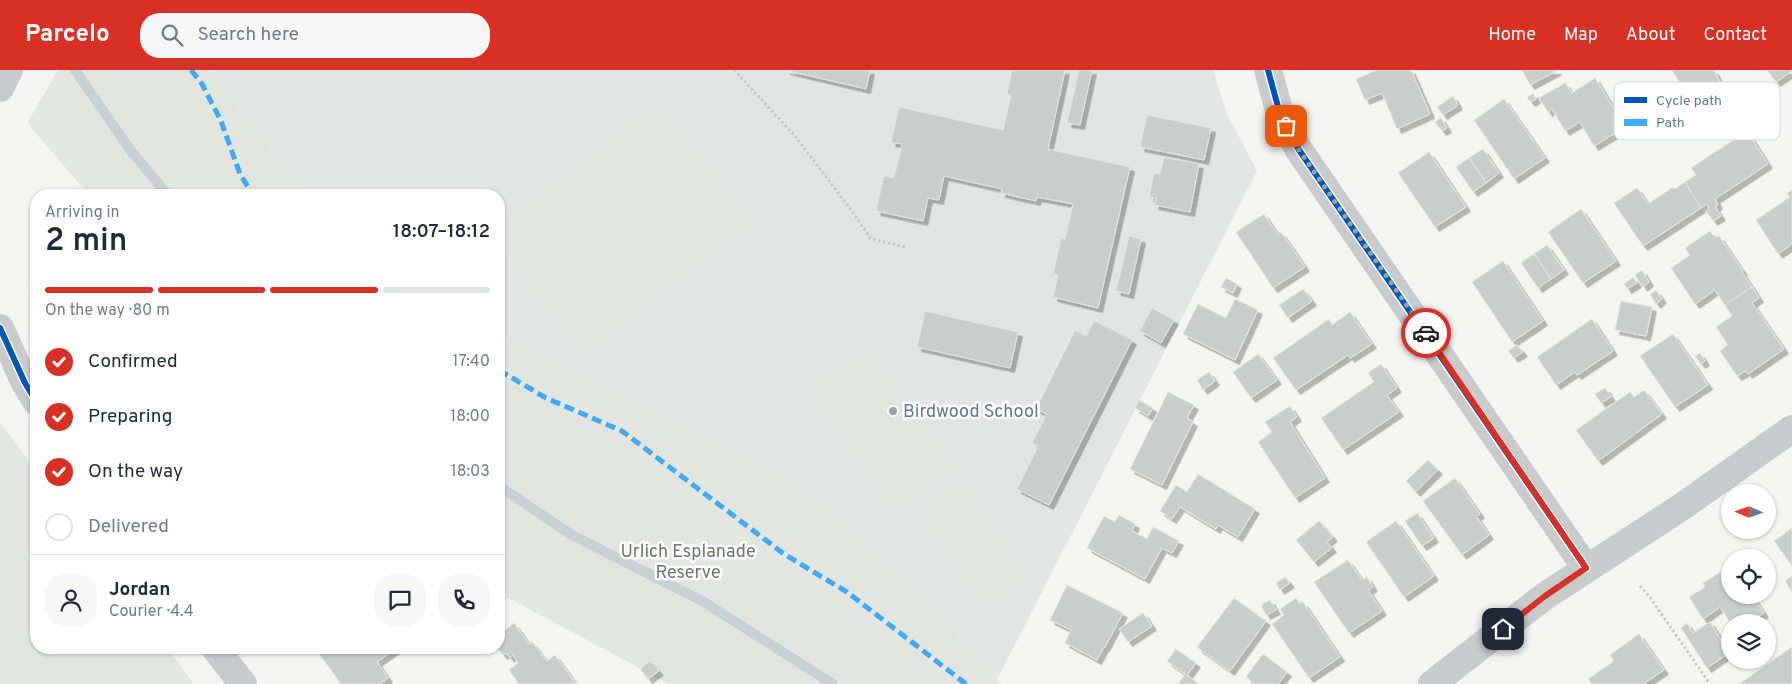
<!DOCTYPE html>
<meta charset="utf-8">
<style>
body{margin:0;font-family:Overpass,sans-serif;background:#f6f6f7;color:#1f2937;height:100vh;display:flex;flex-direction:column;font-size:19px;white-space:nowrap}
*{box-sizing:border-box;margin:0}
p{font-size:16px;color:#747a83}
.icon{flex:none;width:28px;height:28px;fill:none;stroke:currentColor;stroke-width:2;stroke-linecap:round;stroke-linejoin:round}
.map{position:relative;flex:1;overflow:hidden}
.panel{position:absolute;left:30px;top:119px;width:475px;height:465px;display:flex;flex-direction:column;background:#fff;border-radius:20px;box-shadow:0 1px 4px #0004}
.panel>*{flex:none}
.needle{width:32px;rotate:272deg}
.tools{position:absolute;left:1721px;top:414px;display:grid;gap:10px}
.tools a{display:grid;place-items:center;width:55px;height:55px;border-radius:50%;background:#fff;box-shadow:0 1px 4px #0004;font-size:25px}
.pin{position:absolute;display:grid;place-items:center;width:42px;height:42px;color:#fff;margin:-21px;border-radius:10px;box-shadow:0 2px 8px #0006}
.courier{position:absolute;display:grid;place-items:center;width:50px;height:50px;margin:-25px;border:4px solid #d93025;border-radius:50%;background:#fff;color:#222;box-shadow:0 1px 6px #0007}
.headline em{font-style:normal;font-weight:600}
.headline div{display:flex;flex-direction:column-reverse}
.headline{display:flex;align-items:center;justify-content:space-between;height:85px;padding:0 15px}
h1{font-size:32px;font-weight:600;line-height:38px}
.bar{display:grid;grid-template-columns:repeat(4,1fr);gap:8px 5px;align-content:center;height:60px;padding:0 15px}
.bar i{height:6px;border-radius:4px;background:#e0e1e3}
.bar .selected{background:#d93025}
.bar p{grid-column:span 4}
.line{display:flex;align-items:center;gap:12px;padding:0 15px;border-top:1px solid #e0e1e3}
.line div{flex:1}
.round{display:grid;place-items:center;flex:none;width:52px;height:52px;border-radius:20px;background:#f6f6f7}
ol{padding:0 15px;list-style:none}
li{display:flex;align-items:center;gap:15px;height:55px}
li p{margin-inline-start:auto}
li .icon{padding:5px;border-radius:50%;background:#d93025;color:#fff;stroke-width:4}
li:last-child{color:#747a83}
li i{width:28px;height:28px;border:2px solid #e0e1e3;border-radius:50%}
header{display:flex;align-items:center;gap:30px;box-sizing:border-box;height:70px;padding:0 25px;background:#d93025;color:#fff}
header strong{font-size:24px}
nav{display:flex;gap:28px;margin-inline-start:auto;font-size:18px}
.search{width:350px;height:45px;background:#f6f6f7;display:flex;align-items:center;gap:12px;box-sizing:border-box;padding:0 18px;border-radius:20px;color:#747a83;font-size:19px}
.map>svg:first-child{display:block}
.built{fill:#e3e5e4}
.green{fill:#e3e6e0}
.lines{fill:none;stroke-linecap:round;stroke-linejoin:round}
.stream{stroke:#c7d0d3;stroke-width:10}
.building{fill:#cbcccc;stroke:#e4e4e3;filter:url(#shadow)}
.path{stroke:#c6c7c8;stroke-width:3;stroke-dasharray:2.5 2.5;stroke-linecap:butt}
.minor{stroke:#c9cacb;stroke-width:28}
.tertiary{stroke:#c9cacb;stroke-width:28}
.quiet{stroke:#3fa9f5;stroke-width:5;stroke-dasharray:10 5;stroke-linecap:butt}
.cycleway-casing{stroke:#fff;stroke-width:9}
.cycleway{stroke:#0057b8;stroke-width:6}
.done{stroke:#98a3aa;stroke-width:5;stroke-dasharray:0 9}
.route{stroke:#d93025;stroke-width:6}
.poi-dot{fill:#98a3aa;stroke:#fff;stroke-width:2}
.labels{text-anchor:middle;stroke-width:5;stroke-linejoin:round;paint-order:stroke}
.poi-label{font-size:18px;fill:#667882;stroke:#fff;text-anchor:start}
.park-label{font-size:18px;fill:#6a7964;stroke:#fff}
.key{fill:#fff;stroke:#d1d6da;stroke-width:1}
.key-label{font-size:14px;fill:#667882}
</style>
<header>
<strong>Parcelo</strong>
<div class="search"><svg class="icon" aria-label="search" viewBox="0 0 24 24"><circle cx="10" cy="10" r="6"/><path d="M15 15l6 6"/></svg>Search here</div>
<nav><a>Home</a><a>Map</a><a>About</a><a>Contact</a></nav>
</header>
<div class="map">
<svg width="1792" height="614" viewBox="0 0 1792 614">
<defs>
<filter id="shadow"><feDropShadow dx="4.5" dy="4.5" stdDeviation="0" flood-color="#0004"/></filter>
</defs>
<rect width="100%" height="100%" fill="#f4f4f3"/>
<polygon class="built" points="209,0 1213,0 1227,44 1257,101 997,610 937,540 806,420 499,263 499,125 309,125"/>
<g class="green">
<polygon points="58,0 209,0 309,125 89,125 27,53"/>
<polygon points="659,32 754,151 583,285 499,176 499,156"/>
<polygon points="499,263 806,420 937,540 997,610 1004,614 669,614 499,523"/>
<polygon points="869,276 955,400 893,443 807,320"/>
<polygon points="0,352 36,401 36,578 167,578 194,614 0,614"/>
<polygon points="962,410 1029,506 985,538 917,441"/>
</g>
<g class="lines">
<g class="stream">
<polyline points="75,0 131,81 168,125"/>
<polyline points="499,416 572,465 704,532 833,614"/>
</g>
</g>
<g class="building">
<polygon points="785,0 870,0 866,19"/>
<polygon points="1012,0 1065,0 1048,79 1130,97 1098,238 1053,227 1058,205 1053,204 1061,168 1065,169 1073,134 1037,127 1036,131 1001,123 1002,119 944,106 939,130 928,128 923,151 876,141 884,106 894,108 902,74 891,72 899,37 1003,60 1011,25 1007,24"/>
<polygon points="1079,0 1092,0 1080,55 1067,53"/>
<polygon points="1377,0 1411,0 1430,44 1397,59 1382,23 1365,30 1356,9"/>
<polygon points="1522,0 1558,0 1530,15"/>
<polygon points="1672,0 1714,0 1729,30 1704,44 1694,26 1689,29"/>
<polygon points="1767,0 1792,0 1792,1 1776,12"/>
<polygon points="1595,8 1625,57 1594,76 1580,52 1565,61 1552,39 1548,42 1539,28 1565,13 1572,23"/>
<polygon points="1533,23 1536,29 1531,32 1527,28"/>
<polygon points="1453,26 1458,35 1443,45 1437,37"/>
<polygon points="1504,29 1545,88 1514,109 1474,50"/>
<polygon points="1147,45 1211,58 1204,90 1140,77"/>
<polygon points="1441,48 1447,58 1442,61 1435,52"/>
<polygon points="1747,61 1768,94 1715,129 1718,135 1715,137 1721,146 1713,151 1706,141 1709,139 1707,134 1701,138 1685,112 1696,105 1691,98"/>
<polygon points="1483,79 1499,103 1486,113 1469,88"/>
<polygon points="1429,82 1466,137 1435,157 1398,103"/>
<polygon points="1164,87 1199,94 1190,142 1154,135 1156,128 1149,127 1154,103 1160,104"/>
<polygon points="1469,88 1486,113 1473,122 1456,97"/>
<polygon points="1685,112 1701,138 1643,176 1614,133 1637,118 1648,134 1673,117 1675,119"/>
<polygon points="1792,120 1792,174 1778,184 1756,150 1790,127 1787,123"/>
<polygon points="1581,139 1616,191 1583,213 1548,162"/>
<polygon points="1264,144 1277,164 1281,162 1305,197 1273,218 1236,162"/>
<polygon points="1710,161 1715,168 1719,166 1743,201 1742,202 1752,217 1725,235 1715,220 1695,234 1671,198 1690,185 1685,178"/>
<polygon points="1129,166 1141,169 1129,224 1116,221"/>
<polygon points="1547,175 1564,200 1551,209 1534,184"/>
<polygon points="1534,184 1551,209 1538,218 1521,193"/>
<polygon points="1503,191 1543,251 1512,272 1472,212"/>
<polygon points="1642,200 1649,212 1643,217 1635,205"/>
<polygon points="1633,207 1637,213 1627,219 1624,214"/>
<polygon points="1226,208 1237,214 1233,223 1221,217"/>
<polygon points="1752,217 1759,228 1752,233 1784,279 1748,304 1746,301 1737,306 1720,281 1728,275 1716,257 1732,246 1725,235"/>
<polygon points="1303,219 1312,231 1288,248 1279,235"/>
<polygon points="1656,220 1662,229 1656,234 1650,225"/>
<polygon points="1235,229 1258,240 1235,290 1183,264 1198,234 1226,248"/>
<polygon points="1621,231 1652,237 1646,266 1615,260"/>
<polygon points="1152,238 1174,250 1161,273 1140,261"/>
<polygon points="925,241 1018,262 1010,298 917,277"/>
<polygon points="1350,242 1372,274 1350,288 1348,285 1296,320 1273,288 1329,249 1332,255"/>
<polygon points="1592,249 1613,281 1577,305 1575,302 1556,315 1537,287"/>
<polygon points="1094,251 1132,270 1049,435 1017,419 1038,376 1032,373 1047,344 1036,339 1075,260 1086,266"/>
<polygon points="1673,264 1708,315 1675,337 1640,286"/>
<polygon points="1517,275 1523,282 1514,288 1508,281"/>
<polygon points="1700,283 1705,291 1701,294 1695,286"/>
<polygon points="1258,284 1277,310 1251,328 1233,302"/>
<polygon points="1381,294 1397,318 1387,325 1399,342 1343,380 1321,348 1374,312 1368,303"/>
<polygon points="1209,302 1215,311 1203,320 1197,310"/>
<polygon points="1605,318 1611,327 1601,333 1595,324"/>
<polygon points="1644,320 1662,344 1598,391 1576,360 1630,322 1634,327"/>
<polygon points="1168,322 1194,335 1187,348 1193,352 1162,415 1130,399"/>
<polygon points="1139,330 1153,338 1148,346 1135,338"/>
<polygon points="1290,336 1297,347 1290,352 1325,408 1295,428 1258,372 1272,362 1265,352"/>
<polygon points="1428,390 1438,400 1416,422 1406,411"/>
<polygon points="1198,404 1255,439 1238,467 1218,455 1216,459 1180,437 1172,449 1160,441 1176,415 1187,422"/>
<polygon points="1455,408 1480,444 1476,446 1489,465 1462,485 1423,431"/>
<polygon points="1417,443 1434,468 1422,476 1405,451"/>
<polygon points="1119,445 1135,454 1132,461 1147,469 1153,457 1179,471 1172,483 1162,478 1145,509 1087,478 1104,446 1115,452"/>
<polygon points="1319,451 1333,467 1327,472 1332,478 1314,492 1296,470"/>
<polygon points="1396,451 1434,506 1404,527 1366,472"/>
<polygon points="1792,458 1792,496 1774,471"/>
<polygon points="1348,490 1362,510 1367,507 1373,517 1368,520 1382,541 1349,563 1314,512"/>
<polygon points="1730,496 1730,525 1752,525 1764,543 1749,552 1730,552 1720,537 1703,549 1689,527 1705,517 1703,513"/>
<polygon points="1792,506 1792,522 1785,511"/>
<polygon points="1285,507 1290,513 1280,520 1276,513"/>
<polygon points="1067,515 1123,543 1105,577 1104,577 1097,590 1065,573 1071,560 1050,550"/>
<polygon points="1234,528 1266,551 1230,601 1197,577"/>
<polygon points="1296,528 1300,534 1303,532 1340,587 1309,608 1272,554 1284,545 1280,539"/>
<polygon points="1270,530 1276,540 1266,545 1261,535"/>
<polygon points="1143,543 1152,556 1128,572 1119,559"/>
<polygon points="1710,552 1721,570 1730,564 1730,582 1707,598 1681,558 1687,553 1693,563"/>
<polygon points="514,553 529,574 532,572 547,591 555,585 576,614 519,614 509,600 518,593 513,585 510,588 506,583 503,585 497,578 499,578 499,565"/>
<polygon points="1639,564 1664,600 1643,614 1592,614 1588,609 1614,591 1610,585"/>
<polygon points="1792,577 1792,614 1739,614"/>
<polygon points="315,578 397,578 377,592 388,608 380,614 341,614"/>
<polygon points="1176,579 1196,593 1187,605 1199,614 1178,614 1185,604 1167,591"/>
<polygon points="1263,584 1287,602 1278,614 1255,614 1246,607"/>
<polygon points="650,591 659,601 648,609 640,599"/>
</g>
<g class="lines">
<g class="path">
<polyline points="734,0 795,66 849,137 871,169 906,177"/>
<polyline points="1640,516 1649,526 1710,614"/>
</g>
<g class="minor">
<polyline points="1268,0 1280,44 1299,80 1586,498"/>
<polyline points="1432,614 1545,526 1683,436 1792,359"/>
</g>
<g class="tertiary">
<polyline points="0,18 9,0"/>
<polyline points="0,258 25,313 36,331"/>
<polyline points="215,578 243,614"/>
</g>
<g class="quiet">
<polyline points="191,0 202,14 221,51 240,104 253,125"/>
<polyline points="499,300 546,328 622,361 784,484 847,522 966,614"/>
</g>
<g class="cycleway-casing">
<g id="cycleway">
<polyline points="1268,0 1280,44 1299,80 1586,498"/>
<polyline points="0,258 25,313 36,331"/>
</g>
</g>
<use href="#cycleway" class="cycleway"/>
</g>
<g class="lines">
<polyline class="done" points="1286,56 1299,80 1426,263"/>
<polyline class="route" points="1426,263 1586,498 1545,526 1503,559"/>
</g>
<circle class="poi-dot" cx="893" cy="341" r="5"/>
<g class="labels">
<g class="poi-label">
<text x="903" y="347">Birdwood School</text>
</g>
<g class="park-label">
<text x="688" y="487">Urlich Esplanade<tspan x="688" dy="21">Reserve</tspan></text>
</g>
</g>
<rect x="1614" y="12" width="166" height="58" rx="8" class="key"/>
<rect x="1624" y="27" width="23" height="6" fill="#0057b8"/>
<rect x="1624" y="49" width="23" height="7" fill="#3fa9f5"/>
<g class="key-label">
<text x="1656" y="35">Cycle path</text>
<text x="1656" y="57">Path</text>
</g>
</svg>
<div class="tools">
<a><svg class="needle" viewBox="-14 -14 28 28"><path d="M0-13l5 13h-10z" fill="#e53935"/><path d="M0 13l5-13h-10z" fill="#747a83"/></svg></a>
<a><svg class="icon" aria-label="locate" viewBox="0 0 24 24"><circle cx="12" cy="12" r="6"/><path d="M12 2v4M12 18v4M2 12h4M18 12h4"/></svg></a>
<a><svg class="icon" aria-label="layers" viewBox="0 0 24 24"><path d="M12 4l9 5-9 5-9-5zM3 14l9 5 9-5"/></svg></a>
</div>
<div class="pin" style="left:1286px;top:56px;background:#ea580c"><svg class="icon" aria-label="bag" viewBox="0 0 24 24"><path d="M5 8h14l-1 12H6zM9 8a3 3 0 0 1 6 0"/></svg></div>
<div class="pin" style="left:1503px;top:559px;background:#1f2937"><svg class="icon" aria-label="home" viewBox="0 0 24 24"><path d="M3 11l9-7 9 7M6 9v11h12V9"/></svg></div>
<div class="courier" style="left:1426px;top:263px"><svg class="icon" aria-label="car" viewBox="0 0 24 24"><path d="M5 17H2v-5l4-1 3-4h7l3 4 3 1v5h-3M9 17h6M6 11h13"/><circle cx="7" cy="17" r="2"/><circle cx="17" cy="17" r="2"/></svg></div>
<section class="panel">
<div class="headline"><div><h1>2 min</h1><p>Arriving in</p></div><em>18:07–18:12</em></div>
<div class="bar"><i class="selected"></i><i class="selected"></i><i class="selected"></i><i></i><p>On the way · 80 m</p></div>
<ol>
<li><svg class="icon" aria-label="check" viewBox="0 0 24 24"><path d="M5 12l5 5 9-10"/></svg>Confirmed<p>17:40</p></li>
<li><svg class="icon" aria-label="check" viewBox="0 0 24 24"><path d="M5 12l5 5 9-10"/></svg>Preparing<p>18:00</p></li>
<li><svg class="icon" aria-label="check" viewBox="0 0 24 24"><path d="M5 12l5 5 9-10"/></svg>On the way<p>18:03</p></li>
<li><i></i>Delivered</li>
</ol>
<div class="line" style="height:90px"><a class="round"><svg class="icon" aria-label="person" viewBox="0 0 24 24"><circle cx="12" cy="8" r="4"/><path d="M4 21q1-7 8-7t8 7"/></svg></a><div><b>Jordan</b><p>Courier · 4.4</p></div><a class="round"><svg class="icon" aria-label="chat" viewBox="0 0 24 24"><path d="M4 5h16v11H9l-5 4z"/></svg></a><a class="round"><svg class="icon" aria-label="phone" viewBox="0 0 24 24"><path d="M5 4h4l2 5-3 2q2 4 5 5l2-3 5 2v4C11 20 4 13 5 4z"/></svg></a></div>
</section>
</div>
